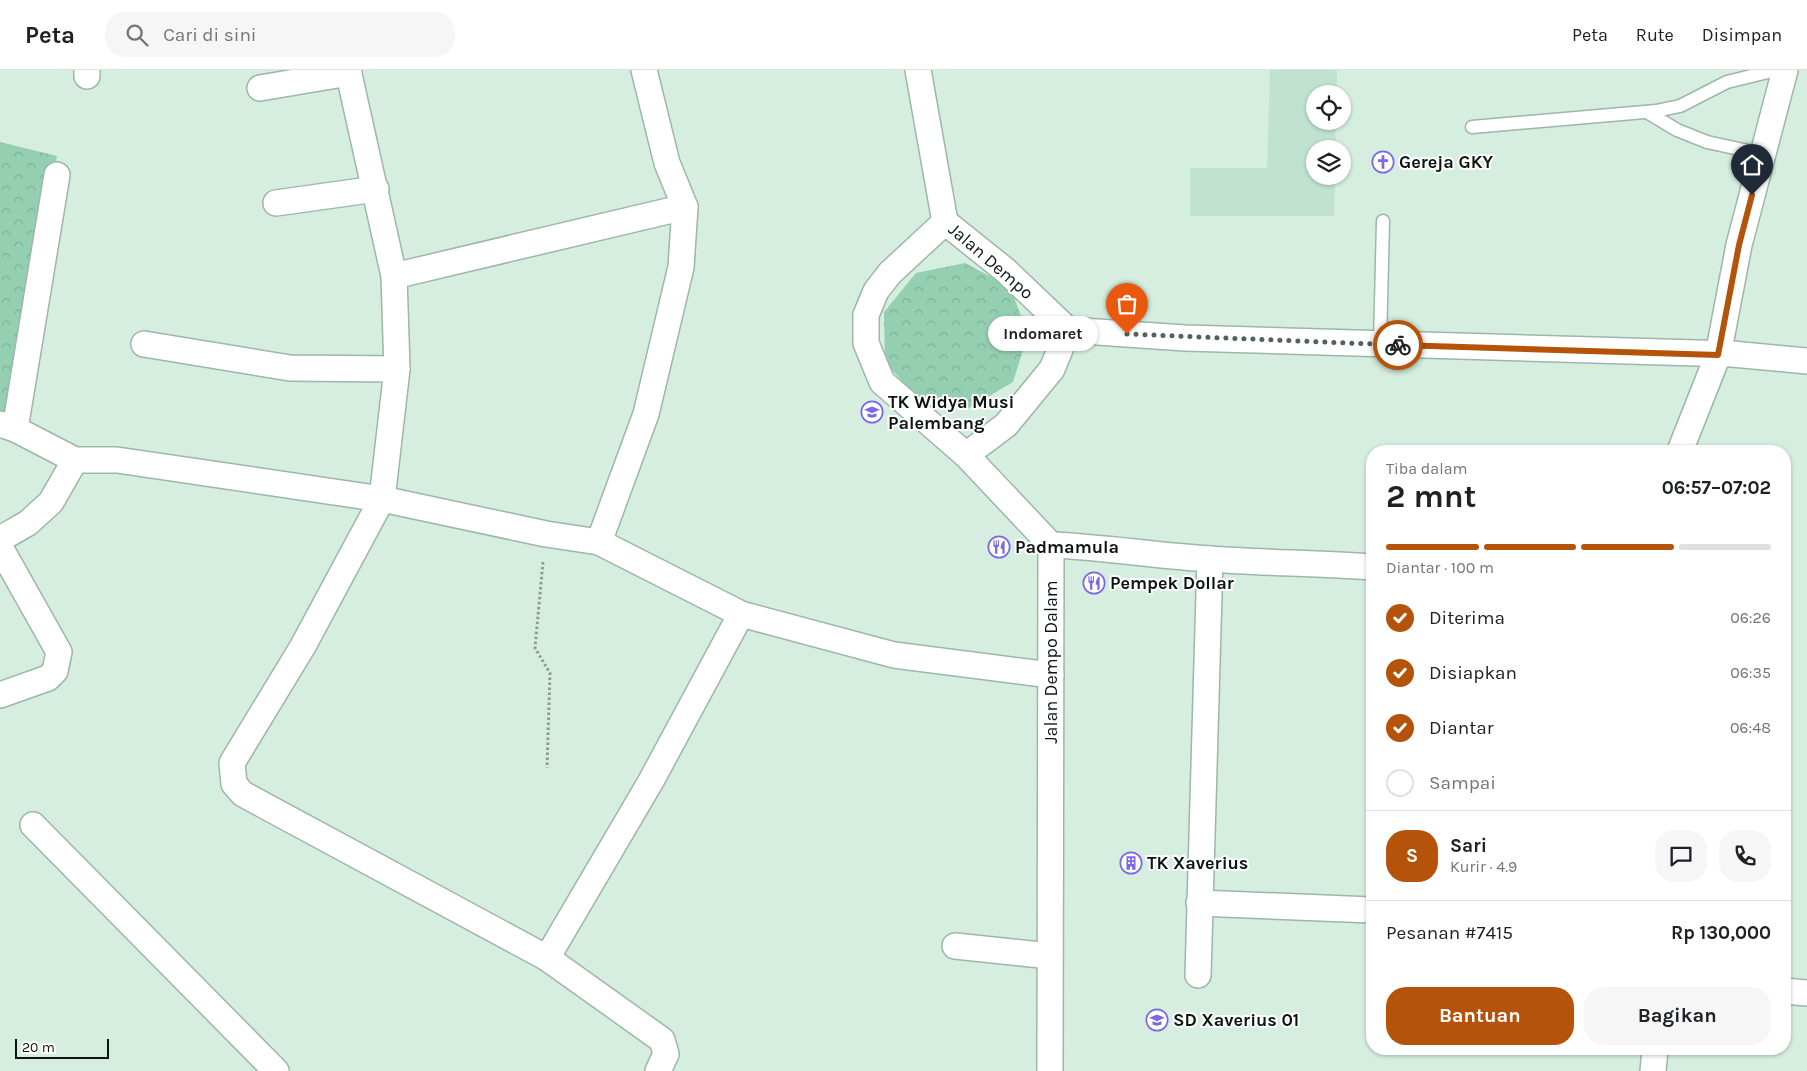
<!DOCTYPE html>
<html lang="id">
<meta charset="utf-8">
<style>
body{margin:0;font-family:Karla,sans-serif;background:#f6f6f6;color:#202124;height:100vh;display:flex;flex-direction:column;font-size:19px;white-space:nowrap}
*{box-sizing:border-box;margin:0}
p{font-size:16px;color:#757577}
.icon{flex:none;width:28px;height:28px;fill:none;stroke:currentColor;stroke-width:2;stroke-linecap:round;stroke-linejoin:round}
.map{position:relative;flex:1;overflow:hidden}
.side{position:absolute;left:1366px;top:375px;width:425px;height:610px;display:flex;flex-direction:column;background:#fff;border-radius:20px;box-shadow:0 1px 4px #0004}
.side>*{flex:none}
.buttons{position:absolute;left:1306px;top:15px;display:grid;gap:10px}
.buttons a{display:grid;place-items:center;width:45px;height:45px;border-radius:50%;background:#fff;box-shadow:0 1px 4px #0004;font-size:25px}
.scale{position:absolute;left:15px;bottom:12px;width:94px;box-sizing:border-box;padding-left:5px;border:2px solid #0c1511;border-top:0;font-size:14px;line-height:18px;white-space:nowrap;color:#0c1511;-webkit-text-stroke:4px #fff;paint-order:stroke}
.pin{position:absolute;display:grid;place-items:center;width:42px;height:42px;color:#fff;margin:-51px -21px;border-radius:50% 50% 50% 0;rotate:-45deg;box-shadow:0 0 5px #0007}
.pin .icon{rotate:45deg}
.courier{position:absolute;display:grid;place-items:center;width:50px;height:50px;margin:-25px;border:4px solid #b45309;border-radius:50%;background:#fff;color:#222;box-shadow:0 1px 6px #0007}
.bubble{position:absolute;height:35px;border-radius:18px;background:#fff;box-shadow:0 1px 4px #0004;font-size:16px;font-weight:700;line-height:35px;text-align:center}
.overview em{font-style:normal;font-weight:700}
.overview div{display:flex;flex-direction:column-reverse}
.overview{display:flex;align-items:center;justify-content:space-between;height:85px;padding:0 20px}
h1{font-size:32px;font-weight:700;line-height:38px}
.bar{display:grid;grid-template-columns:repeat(4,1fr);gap:8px 5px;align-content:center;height:60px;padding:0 20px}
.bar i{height:6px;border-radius:4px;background:#e0e0e0}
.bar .current{background:#b45309}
.bar p{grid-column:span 4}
.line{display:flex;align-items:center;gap:12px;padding:0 20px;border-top:1px solid #e0e0e0}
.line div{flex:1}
.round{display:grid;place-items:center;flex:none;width:52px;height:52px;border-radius:20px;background:#f6f6f6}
ol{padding:0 20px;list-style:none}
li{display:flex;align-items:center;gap:15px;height:55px}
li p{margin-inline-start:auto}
li .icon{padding:5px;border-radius:50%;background:#b45309;color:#fff;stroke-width:4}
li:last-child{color:#757577}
li i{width:28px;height:28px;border:2px solid #e0e0e0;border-radius:50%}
.primary-button{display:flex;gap:10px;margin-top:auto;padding:10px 20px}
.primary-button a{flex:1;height:58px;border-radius:20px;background:#b45309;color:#fff;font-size:20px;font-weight:700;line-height:58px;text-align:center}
.primary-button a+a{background:#f6f6f6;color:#202124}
header{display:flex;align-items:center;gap:30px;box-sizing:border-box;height:70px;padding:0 25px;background:#fff;border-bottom:1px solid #e0e0e0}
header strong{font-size:24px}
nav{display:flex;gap:28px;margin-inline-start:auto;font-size:18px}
.search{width:350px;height:45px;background:#f6f6f6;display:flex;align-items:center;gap:12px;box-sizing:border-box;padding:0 18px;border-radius:20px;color:#757577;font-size:19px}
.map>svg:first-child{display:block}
.built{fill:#c1e2d0}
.park{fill:url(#park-crowns)}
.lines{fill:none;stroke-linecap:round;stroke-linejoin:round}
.lane-casing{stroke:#9eb6a9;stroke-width:15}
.street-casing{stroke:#9eb6a9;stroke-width:28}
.path{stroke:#8a9d92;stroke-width:3;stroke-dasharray:2.5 2.5;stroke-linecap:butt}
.lane{stroke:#fff;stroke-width:12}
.street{stroke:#fff;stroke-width:25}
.done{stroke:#526159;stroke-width:5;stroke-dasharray:0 9}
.route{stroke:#b45309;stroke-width:6}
.labels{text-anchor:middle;stroke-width:4;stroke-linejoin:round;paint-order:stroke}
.poi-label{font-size:18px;font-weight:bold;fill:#0c1511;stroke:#fff;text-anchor:start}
.street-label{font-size:18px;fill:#0c1511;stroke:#fff}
</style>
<header>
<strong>Peta</strong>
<div class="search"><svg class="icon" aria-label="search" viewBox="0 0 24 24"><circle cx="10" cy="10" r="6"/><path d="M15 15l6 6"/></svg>Cari di sini</div>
<nav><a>Peta</a><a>Rute</a><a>Disimpan</a></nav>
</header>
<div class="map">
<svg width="1807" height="1001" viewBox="0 0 1807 1001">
<defs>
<pattern id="park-crowns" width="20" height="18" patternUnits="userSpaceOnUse" patternTransform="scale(1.25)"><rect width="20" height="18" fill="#94cfb1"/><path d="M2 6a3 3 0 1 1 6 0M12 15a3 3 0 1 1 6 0" fill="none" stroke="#7eb197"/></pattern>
</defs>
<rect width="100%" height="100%" fill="#d5eee0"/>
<polygon class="built" points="1270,0 1337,0 1337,24 1315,24 1315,51 1336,51 1335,79 1315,79 1315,106 1335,106 1334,146 1190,146 1190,98 1267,98"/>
<g class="park">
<polygon points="0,72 57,86 4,346 0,345"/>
<polygon points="965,193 1010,217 1028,264 1013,312 969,338 919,330 885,292 884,242 916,203"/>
</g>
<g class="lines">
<g class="lane-casing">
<g id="lane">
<polyline points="1647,42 1677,60 1707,72 1762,84"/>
<polyline points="1472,57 1656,41 1680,36 1727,12 1776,0"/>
<polyline points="1380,274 1383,151"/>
</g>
</g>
<g class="street-casing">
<g id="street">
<polyline points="87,0 87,6"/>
<polyline points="348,0 394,206 397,299 382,429 303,576 232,693 234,714 243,724 547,888"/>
<polyline points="918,0 945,152 1005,200 1068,260 1185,268 1732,284 1807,291"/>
<polyline points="260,18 349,3"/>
<polyline points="276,133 376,119"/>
<polyline points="945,152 890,203 876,221 866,245 866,273 882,312 966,385 1051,475"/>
<polyline points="394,206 685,137"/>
<polyline points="144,274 290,298 397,299"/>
<polyline points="0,354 15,359 75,390 117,390 382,429 546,464 599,472 741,544 894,585 1051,605"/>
<polyline points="15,359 57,105"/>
<polyline points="1680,381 1718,285 1739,175 1785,0"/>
<polyline points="966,385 1006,355 1052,299 1068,260"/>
<polyline points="0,469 28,453 51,432 75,390"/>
<polyline points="599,472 646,344 681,197 685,137 667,93 644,0"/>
<path d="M 1051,475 C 1104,477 1157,486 1210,489 C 1264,493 1318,493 1372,497"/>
<polyline points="0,477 59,582 55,601 48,608 0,625"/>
<polyline points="33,755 276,1001"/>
<polyline points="1199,833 1372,840"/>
<polyline points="955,876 1050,886"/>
<polyline points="1198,905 1210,489"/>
<polyline points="1785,921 1807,923"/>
<polyline points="658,1001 666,984 662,970 547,888 651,711 741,544"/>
<polyline points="1050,1001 1051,475"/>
<polyline points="1653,1001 1655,979"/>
</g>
</g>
<polyline class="path" points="543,492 535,578 550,603 547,698"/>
<use href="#lane" class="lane"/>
<use href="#street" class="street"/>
</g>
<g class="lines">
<polyline class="done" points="1127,264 1398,275"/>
<polyline class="route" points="1398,275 1718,285 1739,175 1752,125"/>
</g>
<defs>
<g id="church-ring" transform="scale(1.125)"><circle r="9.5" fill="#fff" stroke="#7b68e3" stroke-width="1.5"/><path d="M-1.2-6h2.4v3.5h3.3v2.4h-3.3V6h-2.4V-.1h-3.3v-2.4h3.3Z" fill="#7b68e3"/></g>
<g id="school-ring" transform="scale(1.125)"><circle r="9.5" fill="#fff" stroke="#7b68e3" stroke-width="1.5"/><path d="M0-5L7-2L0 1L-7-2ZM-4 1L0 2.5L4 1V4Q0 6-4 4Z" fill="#7b68e3"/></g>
<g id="restaurant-ring" transform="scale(1.125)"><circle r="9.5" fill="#fff" stroke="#7b68e3" stroke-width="1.5"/><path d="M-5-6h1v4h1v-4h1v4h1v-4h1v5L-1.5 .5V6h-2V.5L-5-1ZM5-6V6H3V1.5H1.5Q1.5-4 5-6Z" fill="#7b68e3"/></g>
<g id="building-ring" transform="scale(1.125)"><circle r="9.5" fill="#fff" stroke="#7b68e3" stroke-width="1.5"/><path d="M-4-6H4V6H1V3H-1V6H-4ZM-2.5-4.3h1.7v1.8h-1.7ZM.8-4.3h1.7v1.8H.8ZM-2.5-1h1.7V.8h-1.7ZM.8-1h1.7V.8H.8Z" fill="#7b68e3"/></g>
</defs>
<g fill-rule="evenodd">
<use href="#church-ring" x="1383" y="92"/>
<use href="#school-ring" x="872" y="342"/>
<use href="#restaurant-ring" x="999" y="477"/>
<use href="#restaurant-ring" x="1094" y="513"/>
<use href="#building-ring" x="1131" y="793"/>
<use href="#school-ring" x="1157" y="950"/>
</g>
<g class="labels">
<g class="poi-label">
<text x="1399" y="98">Gereja GKY</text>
<text x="888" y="338">TK Widya Musi<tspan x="888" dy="21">Palembang</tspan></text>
<text x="1015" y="483">Padmamula</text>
<text x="1110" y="519">Pempek Dollar</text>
<text x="1147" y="799">TK Xaverius</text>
<text x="1173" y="956">SD Xaverius 01</text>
</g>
<g class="street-label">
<text transform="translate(991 191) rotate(41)" y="6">Jalan Dempo</text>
<text transform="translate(1051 592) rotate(-90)" y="6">Jalan Dempo Dalam</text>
</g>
</g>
</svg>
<div class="buttons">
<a><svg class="icon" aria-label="locate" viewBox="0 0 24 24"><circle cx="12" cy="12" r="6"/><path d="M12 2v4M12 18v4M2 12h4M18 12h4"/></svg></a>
<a><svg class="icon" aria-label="layers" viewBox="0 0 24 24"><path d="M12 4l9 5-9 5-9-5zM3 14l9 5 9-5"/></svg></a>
</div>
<div class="scale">20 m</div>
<div class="pin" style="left:1127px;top:264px;background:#ea580c"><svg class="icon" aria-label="bag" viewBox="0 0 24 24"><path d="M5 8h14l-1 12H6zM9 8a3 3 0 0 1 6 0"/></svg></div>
<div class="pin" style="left:1752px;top:125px;background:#1f2937"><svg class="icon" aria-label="home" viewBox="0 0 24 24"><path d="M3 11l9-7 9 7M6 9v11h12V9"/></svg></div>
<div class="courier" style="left:1398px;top:275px"><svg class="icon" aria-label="bike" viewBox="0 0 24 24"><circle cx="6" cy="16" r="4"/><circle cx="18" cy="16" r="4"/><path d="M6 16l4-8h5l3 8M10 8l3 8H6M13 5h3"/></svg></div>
<div class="bubble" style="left:988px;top:246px;width:110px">Indomaret</div>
<section class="side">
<div class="overview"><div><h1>2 mnt</h1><p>Tiba dalam</p></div><em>06:57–07:02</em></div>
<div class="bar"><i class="current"></i><i class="current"></i><i class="current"></i><i></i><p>Diantar · 100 m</p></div>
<ol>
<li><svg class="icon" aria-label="check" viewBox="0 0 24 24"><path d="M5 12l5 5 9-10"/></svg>Diterima<p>06:26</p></li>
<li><svg class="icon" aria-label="check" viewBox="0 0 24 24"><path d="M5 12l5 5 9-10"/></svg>Disiapkan<p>06:35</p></li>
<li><svg class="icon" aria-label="check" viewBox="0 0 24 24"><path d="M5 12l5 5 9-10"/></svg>Diantar<p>06:48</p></li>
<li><i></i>Sampai</li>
</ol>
<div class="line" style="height:90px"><b class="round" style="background:#b45309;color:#fff">S</b><div><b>Sari</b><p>Kurir · 4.9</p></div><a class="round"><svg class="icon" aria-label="chat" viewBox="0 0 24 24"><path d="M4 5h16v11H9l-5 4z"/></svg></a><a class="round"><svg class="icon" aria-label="phone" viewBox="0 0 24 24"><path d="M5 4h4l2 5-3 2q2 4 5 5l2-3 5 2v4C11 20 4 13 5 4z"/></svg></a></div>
<div class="line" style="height:65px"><div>Pesanan #7415</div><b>Rp 130,000</b></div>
<div class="primary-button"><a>Bantuan</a><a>Bagikan</a></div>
</section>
</div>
